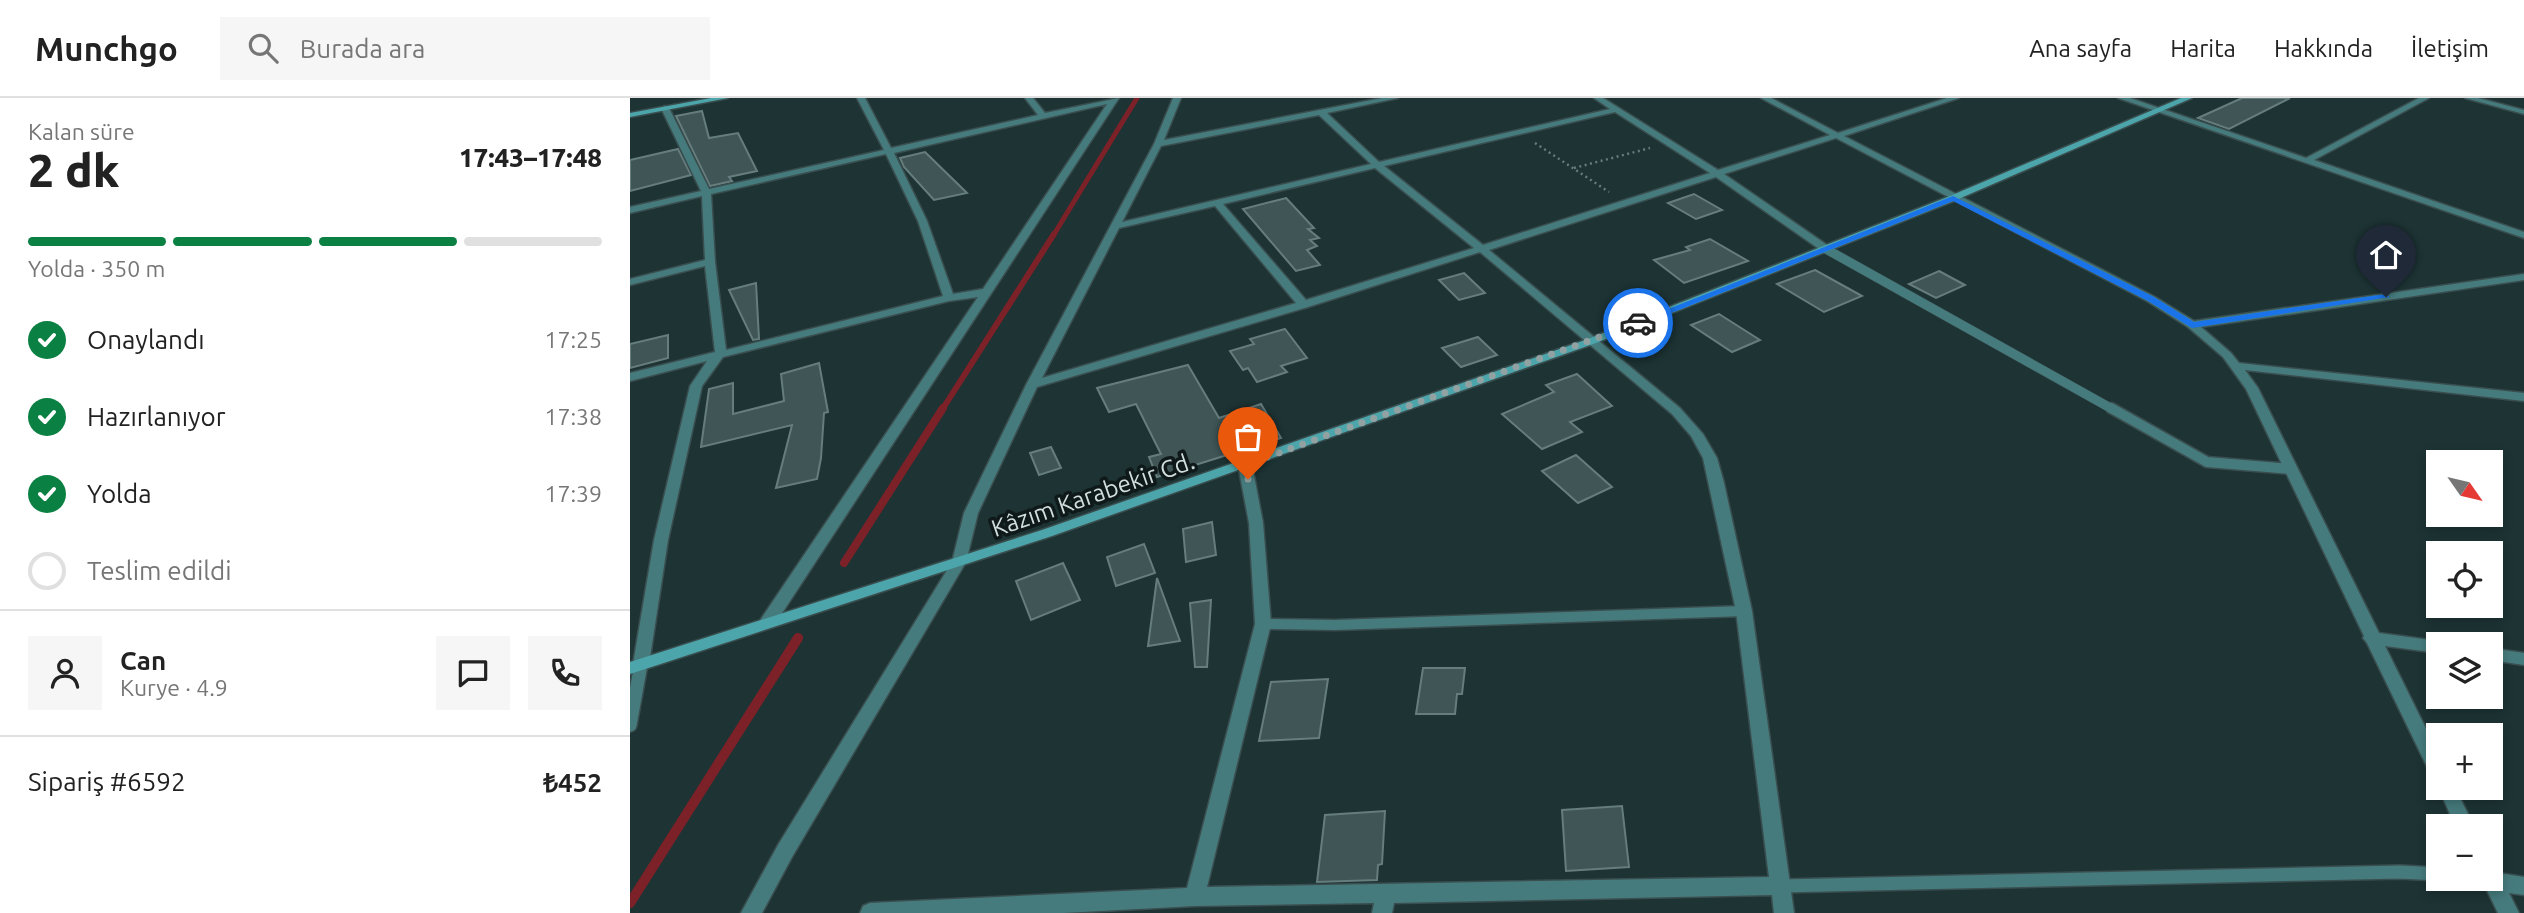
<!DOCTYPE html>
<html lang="tr">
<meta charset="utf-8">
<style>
body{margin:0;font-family:Ubuntu,sans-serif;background:#f6f6f6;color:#222;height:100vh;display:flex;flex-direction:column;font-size:26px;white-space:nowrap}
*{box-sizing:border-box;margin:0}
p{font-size:23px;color:#767676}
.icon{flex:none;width:38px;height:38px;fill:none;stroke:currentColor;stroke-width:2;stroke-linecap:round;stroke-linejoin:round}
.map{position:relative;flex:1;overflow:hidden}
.side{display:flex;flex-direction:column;background:#fff;width:630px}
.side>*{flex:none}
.needle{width:46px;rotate:124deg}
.fabs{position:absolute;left:1796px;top:352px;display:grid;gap:14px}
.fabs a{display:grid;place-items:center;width:77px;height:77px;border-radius:0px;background:#fff;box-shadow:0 4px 10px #0003;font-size:35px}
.pin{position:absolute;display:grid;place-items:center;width:60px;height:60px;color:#fff;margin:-72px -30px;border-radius:50% 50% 50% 0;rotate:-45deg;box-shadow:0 0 7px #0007}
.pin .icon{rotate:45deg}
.courier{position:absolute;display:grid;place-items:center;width:70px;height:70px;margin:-35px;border:5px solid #1a73e8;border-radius:50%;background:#fff;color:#222;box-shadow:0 2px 9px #0007}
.overview em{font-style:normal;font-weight:800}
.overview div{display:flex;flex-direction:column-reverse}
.overview{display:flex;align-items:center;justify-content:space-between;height:119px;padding:0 28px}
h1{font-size:46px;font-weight:800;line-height:52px}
.bar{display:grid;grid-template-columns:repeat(4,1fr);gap:10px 7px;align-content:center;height:84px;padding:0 28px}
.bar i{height:9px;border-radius:5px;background:#e0e0e0}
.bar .current{background:#0b8043}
.bar p{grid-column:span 4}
.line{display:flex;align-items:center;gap:18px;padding:0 28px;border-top:2px solid #e0e0e0}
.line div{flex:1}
.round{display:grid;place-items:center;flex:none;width:74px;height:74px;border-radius:0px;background:#f6f6f6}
ol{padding:0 28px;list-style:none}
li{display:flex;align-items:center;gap:21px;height:77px}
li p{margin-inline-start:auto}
li .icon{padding:7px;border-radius:50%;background:#0b8043;color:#fff;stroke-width:4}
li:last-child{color:#767676}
li i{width:38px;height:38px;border:4px solid #e0e0e0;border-radius:50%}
header{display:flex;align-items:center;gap:42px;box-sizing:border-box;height:98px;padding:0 35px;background:#fff;border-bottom:2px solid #e0e0e0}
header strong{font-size:33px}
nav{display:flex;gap:38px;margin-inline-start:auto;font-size:24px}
.search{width:490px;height:63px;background:#f6f6f6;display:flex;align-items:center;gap:18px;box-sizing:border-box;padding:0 24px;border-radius:0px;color:#767676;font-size:26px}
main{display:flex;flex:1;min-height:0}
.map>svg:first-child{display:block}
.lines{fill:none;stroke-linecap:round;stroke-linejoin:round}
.stream-far3{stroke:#7d2128;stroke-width:5}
.stream-far2{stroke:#7d2128;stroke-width:6}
.stream-far1{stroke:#7d2128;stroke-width:8}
.stream{stroke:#7d2128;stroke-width:10}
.building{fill:#3f5556;stroke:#667d7e;stroke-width:2}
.lane-far2-casing{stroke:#3a4e4f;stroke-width:10}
.lane-far1-casing{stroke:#3a4e4f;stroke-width:13}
.lane-casing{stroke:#3a4e4f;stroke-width:16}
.street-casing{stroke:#3a4e4f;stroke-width:3}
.secondary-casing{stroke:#3a4e4f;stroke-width:3}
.path{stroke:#697b7b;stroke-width:2.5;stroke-dasharray:2 3.5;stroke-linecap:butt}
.lane-far2{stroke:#467b7d;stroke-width:9}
.lane-far1{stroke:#467b7d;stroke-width:10}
.lane{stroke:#467b7d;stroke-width:13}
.street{fill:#467b7d;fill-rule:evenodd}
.secondary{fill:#4ca5aa;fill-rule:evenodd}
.route{fill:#1a73e8}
.done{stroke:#92a2a2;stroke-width:7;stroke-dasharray:0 12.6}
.labels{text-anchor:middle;stroke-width:7;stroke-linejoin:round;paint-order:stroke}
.street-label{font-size:24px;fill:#d1dede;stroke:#0f1919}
</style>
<header>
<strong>Munchgo</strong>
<div class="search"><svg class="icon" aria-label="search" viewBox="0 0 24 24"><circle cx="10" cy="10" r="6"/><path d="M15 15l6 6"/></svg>Burada ara</div>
<nav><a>Ana sayfa</a><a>Harita</a><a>Hakkında</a><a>İletişim</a></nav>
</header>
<main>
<section class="side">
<div class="overview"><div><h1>2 dk</h1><p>Kalan süre</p></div><em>17:43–17:48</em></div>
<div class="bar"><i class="current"></i><i class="current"></i><i class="current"></i><i></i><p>Yolda · 350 m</p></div>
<ol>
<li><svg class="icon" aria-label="check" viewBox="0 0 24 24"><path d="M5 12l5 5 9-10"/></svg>Onaylandı<p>17:25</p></li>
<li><svg class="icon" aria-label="check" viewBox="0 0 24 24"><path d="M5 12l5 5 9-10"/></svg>Hazırlanıyor<p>17:38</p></li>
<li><svg class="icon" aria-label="check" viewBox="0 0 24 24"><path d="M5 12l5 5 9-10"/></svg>Yolda<p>17:39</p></li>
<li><i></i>Teslim edildi</li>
</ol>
<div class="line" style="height:126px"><a class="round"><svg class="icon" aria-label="person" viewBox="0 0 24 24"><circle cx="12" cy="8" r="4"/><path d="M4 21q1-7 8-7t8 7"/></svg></a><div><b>Can</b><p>Kurye · 4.9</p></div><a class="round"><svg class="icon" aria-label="chat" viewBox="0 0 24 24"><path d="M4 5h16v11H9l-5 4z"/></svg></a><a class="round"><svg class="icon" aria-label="phone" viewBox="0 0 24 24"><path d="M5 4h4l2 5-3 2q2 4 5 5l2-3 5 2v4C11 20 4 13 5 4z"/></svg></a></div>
<div class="line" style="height:91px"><div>Sipariş #6592</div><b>₺452</b></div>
</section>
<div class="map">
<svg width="1894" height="815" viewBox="0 0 1894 815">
<rect width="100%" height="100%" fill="#1d3334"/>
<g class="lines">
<polyline class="stream-far3" points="423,138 507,0"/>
<polyline class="stream-far2" points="312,312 424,136"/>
<polyline class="stream-far1" points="214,465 313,310"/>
<polyline class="stream" points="0,805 168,540"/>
</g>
<g class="building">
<polygon points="1612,0 1660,0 1599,31 1568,20"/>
<polygon points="72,13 79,40 108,35 127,73 99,79 102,83 80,88 46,18"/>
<polygon points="48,51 61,77 0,93 0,62"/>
<polygon points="295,54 337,95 304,102 274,69 270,60"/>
<polygon points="1064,96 1092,112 1066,121 1038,105"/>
<polygon points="656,100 684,130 678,131 689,140 680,142 687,148 677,152 690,167 666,173 613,111"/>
<polygon points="1080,141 1118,163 1054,185 1024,162 1060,152 1056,149"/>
<polygon points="1185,172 1232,198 1194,214 1147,186"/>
<polygon points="1309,173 1335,187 1306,200 1279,186"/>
<polygon points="834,175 855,195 829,202 809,182"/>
<polygon points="126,185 129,241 123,242 99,192"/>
<polygon points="1089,216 1130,242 1102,254 1061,227"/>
<polygon points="655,231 677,260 651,268 657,274 627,284 618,270 613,272 600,253 624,246 620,241"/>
<polygon points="38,237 38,260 0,270 0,246"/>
<polygon points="848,239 867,257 831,269 812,250"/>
<polygon points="189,265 198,314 194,315 191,360 187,381 146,390 162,327 71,349 79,291 103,285 103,316 154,303 151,276"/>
<polygon points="558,267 589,320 631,306 651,340 527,379 519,359 531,356 506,306 479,314 467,290"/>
<polygon points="947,276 982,308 940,324 952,334 912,351 872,316 924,294 916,287"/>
<polygon points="421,349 431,370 409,377 400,355"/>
<polygon points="946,357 982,389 948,405 912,373"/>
<polygon points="582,424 586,457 556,464 553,431"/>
<polygon points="514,446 525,475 486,488 477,459"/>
<polygon points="433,465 450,502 401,522 386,483"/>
<polygon points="527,480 550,543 518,548"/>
<polygon points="581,502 577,569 565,569 560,505"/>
<polygon points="793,570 835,570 832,596 827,596 825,616 786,616"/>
<polygon points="698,581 689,640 629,643 641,584"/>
<polygon points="992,708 999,769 936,773 932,712"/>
<polygon points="755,713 752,766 748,767 747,782 687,784 695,717"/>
</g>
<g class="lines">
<g class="lane-far2-casing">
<polyline id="lane-far2" points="1196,151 1484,312"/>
</g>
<g class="lane-far1-casing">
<g id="lane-far1">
<polyline points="1481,310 1577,364 1660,371"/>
<polyline points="633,526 705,527 1114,513"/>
</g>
</g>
<g class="lane-casing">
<g id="lane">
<polyline points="0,627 11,566"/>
<polyline points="1151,788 1770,774 1808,776"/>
</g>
</g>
<g class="street-casing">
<g id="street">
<path d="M 227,0 L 235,0 L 261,50 L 408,17 L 395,0 L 403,0 L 415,15 L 489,0 L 143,529 L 131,529 L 129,525 L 131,521 L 348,199 L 319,203 L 93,259 L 72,288 L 38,442 L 19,566 L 17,570 L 11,572 L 5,570 L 3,566 L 24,442 L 60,288 L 77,263 L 0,283 L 0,275 L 85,254 L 75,168 L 0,187 L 0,181 L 75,162 L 72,98 L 0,115 L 0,109 L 71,93 L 31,10 L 35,8 L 39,10 L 79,91 L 254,52 ZM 477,6 L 353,191 L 323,196 L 297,123 L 264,55 ZM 256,56 L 288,123 L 313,198 L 96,252 L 85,164 L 81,96 Z"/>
<path d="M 543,0 L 551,0 L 534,42 L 752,0 L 768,0 L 697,15 L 749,64 L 980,11 L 964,0 L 973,0 L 1088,72 L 1200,37 L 1131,0 L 1141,0 L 1208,35 L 1317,0 L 1329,0 L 1214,38 L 1525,199 L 1564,223 L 1894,176 L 1894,182 L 1571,229 L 1601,255 L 1609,265 L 1894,295 L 1894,303 L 1615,272 L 1628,290 L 1749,535 L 1808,543 L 1814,546 L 1808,546 L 1808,555 L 1755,548 L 1808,655 L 1808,682 L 1802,679 L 1737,545 L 1733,540 L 1734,538 L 1616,291 L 1593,259 L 1558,229 L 1517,203 L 1206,40 L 1094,76 L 1200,149 L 1200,153 L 1192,153 L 1086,79 L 859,152 L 1050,310 L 1073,336 L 1087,360 L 1094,385 L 1122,513 L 1164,815 L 1144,815 L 1142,797 L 764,805 L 762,815 L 742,815 L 744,805 L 565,808 L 433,815 L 230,815 L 233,808 L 240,805 L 557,790 L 625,526 L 619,425 L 608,367 L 615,363 L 622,367 L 633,425 L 641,526 L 577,789 L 1139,779 L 1106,513 L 1073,360 L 1061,338 L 1042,316 L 850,154 L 678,209 L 407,289 L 348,415 L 336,464 L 162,759 L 132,815 L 111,815 L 148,747 L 322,464 L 334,415 L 396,287 L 524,46 ZM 985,14 L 1080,75 L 853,147 L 754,68 ZM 689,17 L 741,66 L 492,124 L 531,48 ZM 745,70 L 844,150 L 676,202 L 593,106 ZM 585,108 L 666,205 L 412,280 L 489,130 Z"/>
<polygon points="1488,0 1500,0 1676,60 1789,0 1799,0 1684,62 1894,134 1894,140"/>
<polygon points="1835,0 1848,0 1894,12 1894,16"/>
<polygon points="1860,550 1894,555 1894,567 1860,562"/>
<polygon points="1808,688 1825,690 1844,728 1825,728"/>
<polygon points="1860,770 1868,775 1894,779 1894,797 1879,795 1889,815 1868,815 1851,780 1860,780"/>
</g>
</g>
<g class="secondary-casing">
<g id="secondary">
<polygon points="81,0 98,0 0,19 0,15"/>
<polygon points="1551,0 1562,0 1326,102 966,245 422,438 0,576 0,564 412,432 958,241 1320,98"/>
</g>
</g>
<g class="path">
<polyline points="905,45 979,94"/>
<polyline points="944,70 1020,50"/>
</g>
<use href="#lane-far2" class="lane-far2"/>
<use href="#lane-far1" class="lane-far1"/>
<use href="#lane" class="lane"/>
<use href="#street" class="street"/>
<use href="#secondary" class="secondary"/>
</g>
<polygon class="route" points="1323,98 1524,199 1564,224 1756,196 1760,199 1562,230 1518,203 1323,103 1011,227 1003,225"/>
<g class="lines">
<polyline class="done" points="618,381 615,367 1008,225"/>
</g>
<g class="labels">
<g class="street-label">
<text transform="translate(463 397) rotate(-19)" y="8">Kâzım Karabekir Cd.</text>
</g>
</g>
</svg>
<div class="fabs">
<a><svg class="needle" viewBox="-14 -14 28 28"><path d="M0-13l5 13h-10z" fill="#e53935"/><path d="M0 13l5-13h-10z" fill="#767676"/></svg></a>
<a><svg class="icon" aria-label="locate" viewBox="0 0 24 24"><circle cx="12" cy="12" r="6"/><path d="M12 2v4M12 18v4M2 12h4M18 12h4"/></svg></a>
<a><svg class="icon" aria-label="layers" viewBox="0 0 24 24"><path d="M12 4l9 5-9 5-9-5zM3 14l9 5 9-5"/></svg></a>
<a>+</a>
<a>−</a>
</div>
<div class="pin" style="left:618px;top:381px;background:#ea580c"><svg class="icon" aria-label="bag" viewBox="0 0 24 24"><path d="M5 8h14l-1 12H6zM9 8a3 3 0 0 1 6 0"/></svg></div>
<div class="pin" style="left:1756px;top:199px;background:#1f2937"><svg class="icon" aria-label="home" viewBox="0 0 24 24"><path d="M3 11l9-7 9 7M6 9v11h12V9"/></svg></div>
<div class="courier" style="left:1008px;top:225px"><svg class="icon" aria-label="car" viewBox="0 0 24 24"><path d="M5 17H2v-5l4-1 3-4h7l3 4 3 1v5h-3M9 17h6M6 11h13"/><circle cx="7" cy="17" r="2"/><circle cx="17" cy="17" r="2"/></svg></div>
</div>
</main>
